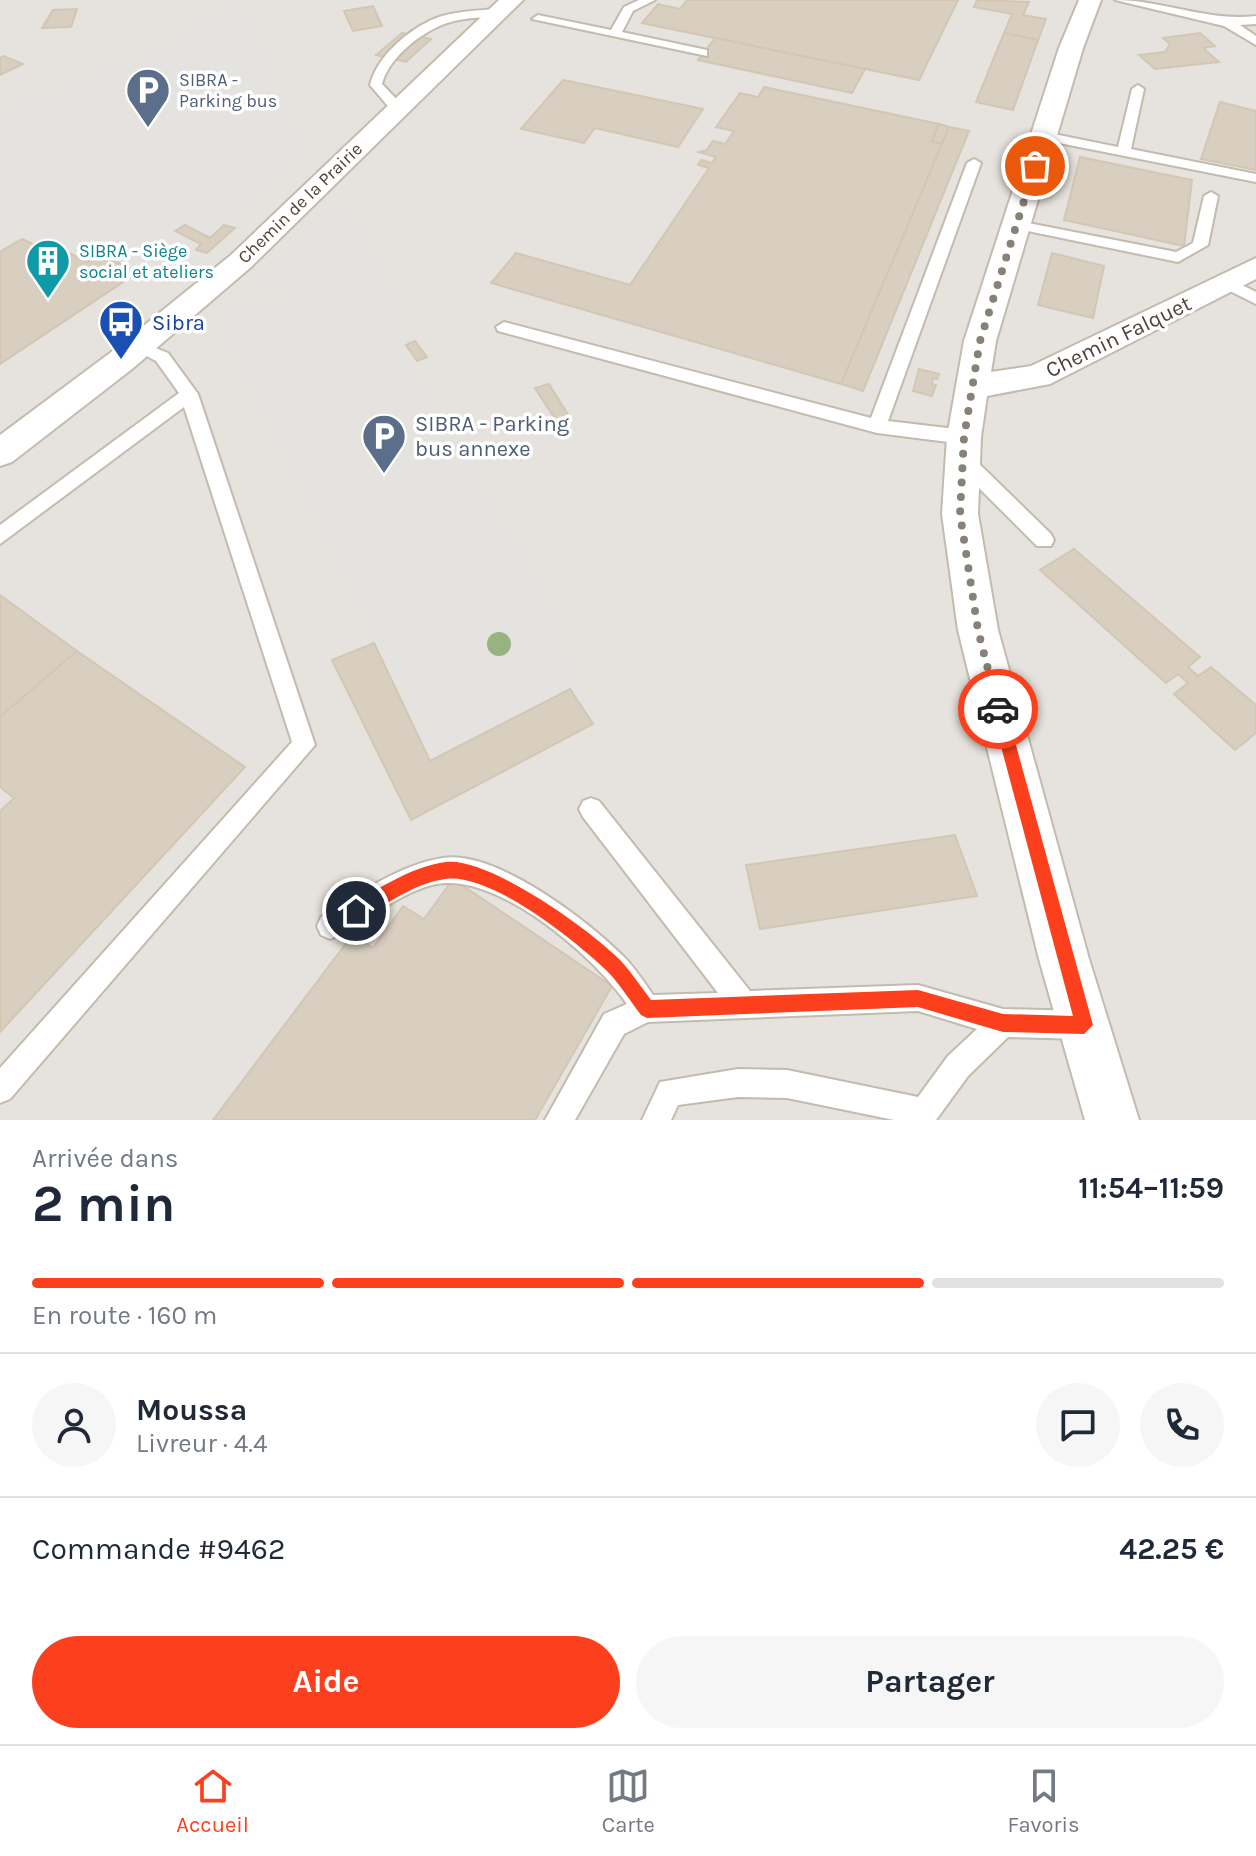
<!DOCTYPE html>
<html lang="fr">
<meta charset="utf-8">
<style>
body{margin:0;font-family:Karla,sans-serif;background:#f6f6f7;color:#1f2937;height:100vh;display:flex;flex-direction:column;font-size:30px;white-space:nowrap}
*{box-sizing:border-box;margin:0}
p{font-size:26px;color:#747a83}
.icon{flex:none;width:44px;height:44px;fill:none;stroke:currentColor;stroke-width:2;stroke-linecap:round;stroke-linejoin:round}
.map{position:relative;height:1120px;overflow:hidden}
.side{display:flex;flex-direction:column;background:#fff;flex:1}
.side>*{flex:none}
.pin{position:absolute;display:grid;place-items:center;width:68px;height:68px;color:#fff;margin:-34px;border:4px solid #fff;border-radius:50%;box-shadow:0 2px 8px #0007}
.courier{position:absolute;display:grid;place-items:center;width:80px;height:80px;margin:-40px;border:6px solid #fc3f1d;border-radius:50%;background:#fff;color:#222;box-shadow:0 2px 10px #0007}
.summary em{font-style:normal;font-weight:700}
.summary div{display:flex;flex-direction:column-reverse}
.summary{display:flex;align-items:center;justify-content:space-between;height:136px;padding:0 32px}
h1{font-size:52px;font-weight:700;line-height:60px}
.bar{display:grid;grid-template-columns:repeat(4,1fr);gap:12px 8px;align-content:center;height:96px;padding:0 32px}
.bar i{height:10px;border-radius:6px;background:#e0e1e3}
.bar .on{background:#fc3f1d}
.bar p{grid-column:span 4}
.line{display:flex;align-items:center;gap:20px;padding:0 32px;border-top:2px solid #e0e1e3}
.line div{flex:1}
.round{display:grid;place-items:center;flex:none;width:84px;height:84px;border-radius:42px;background:#f6f6f7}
.cta{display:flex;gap:16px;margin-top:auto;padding:16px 32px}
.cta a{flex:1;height:92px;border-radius:48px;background:#fc3f1d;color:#fff;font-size:32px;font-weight:700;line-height:92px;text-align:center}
.cta a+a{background:#f6f6f7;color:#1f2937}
.tabs{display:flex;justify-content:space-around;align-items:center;height:112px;border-top:2px solid #e0e1e3;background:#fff;font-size:22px;color:#747a83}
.tabs a{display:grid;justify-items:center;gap:4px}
.tabs .on{color:#fc3f1d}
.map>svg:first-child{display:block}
.industrial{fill:#e6e2dd}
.parking{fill:#e5e3e0}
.building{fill:#d8cfc1;stroke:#d3c7b4;stroke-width:2}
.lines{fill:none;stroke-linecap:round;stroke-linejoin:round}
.lane-casing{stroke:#c2bbae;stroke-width:4}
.street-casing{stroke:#c2bbae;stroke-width:4}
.lane{fill:#fff;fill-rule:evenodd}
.street{fill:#fff;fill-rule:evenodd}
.tree{fill:#97b381}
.route{fill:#fc3f1d}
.done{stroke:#878178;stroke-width:8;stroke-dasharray:0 14.4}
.labels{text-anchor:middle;stroke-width:7;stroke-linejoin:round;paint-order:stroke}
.far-service-label{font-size:18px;fill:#4e5e75;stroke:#fff;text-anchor:start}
.far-street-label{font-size:18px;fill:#4b4439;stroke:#fff}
.far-culture-label{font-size:18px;fill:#0d838f;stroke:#fff;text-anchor:start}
.transit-label{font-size:22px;fill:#164399;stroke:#fff;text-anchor:start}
.street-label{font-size:22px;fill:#4b4439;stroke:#fff}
.service-label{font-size:22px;fill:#4e5e75;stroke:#fff;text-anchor:start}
</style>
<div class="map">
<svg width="1256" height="1120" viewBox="0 0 1256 1120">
<rect width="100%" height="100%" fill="#f6f3ec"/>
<rect class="industrial" x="0" y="0" width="1256" height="1120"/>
<g class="parking">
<polygon points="226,0 242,0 305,150 299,163 171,282 104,246 88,258 30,229 0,247 0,109 129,60 205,18"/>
<polygon points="344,198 396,293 411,337 397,342 556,609 593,724 411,820 332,660 374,642 214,316 240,293 254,302 300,295 252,282"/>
</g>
<g class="building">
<polygon points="687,0 958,0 919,80 642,23 658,4 680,9"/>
<polygon points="977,0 1029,2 1023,15 1046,19 1038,40 1004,33 1012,14 974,7"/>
<polygon points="373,6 382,26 353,31 344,11"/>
<polygon points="77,9 71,27 42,28 53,10"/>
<polygon points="402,33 431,39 406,62 376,55"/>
<polygon points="1004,33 1038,40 1013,110 976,102"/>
<polygon points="1200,33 1215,46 1203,48 1219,62 1155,69 1139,55 1165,52 1170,44 1163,38"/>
<polygon points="715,38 865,69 852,93 698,60"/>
<polygon points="3,56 23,64 0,75 0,58"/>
<polygon points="563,80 703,109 678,147 595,128 584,143 521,129"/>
<polygon points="764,87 939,124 932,141 943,144 841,384 491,283 516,253 630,285 709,168 698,165 701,160 712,163 716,157 699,152 707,150 713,141 725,144 734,131 716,127 740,93 758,97"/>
<polygon points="1220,102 1256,111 1256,170 1201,159"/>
<polygon points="939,124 949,127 943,144 932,141"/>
<polygon points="949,127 969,131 863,391 841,384"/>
<polygon points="1080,157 1192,180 1184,246 1064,220"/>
<polygon points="185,225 210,238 224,225 235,228 207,253 196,250 201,244 175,231"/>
<polygon points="22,239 37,246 45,241 87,262 102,253 131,270 117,279 123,282 0,364 0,252"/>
<polygon points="1052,253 1104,266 1093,318 1038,305"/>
<polygon points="415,341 427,357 417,361 406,345"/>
<polygon points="919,369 939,374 937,379 933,378 932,384 936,385 932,396 913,391"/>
<polygon points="549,384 570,418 557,422 535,388"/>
<polygon points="1074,549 1200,657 1188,667 1198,676 1211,667 1256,705 1256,733 1235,750 1174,694 1188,683 1178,674 1166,683 1040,570"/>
<polygon points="0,595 77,651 0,717"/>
<polygon points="374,643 430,761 570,689 593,724 411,820 332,660"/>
<polygon points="77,651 245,767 0,1032 0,811 14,798 0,787 0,717"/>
<polygon points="955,835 977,896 760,929 746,865"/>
<polygon points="453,879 612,986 535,1120 213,1120 353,934 373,948 403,906 424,919"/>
</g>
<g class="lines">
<g class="lane-casing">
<g id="lane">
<polygon points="639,0 655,0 633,11 622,32 707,50 707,56 532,19 538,15 611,30 624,7"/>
<path d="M 1115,0 C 1163,0 1208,22 1256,16 L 1256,24 L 1240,25 L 1256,36 L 1256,45 L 1224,26 Z"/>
<path d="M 500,9 L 506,12 L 504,14 C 488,18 471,17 454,21 C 427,27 389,56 382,84 L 403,106 L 403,112 L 393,112 L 370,85 C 377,55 413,25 442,16 C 461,11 481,10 500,9 Z"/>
<polygon points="1138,85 1144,89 1131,149 1256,174 1256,182 1044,140 1037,136 1044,132 1118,147 1132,89"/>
<polygon points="974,159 981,163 888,421 964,430 970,432 973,437 970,442 964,444 877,433 498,331 496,327 504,322 871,418 967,163"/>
<polygon points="1211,192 1218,196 1208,245 1178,262 1018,229 1011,225 1018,221 1176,252 1193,243 1204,196"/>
<polygon points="1226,277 1256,292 1256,304 1220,286 1220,278"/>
<polygon points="138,341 168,353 198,394 315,745 10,1099 0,1103 0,1068 292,742 184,407 0,544 0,525 179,393 156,361 130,347"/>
<polygon points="963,453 970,455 1051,534 1054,540 1051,546 1037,546 956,465 954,460"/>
<path d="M 591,798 L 599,801 L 750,991 L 918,985 L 1003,1009 L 1083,1011 L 1093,1015 L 1097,1025 L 1093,1035 L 1083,1039 L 1008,1037 L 968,1076 L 936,1120 L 894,1120 L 787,1098 L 738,1097 L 678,1105 L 671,1120 L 642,1120 L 660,1082 L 738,1069 L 787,1070 L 918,1097 L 948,1056 L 977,1029 L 918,1011 L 648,1022 L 624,1034 L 575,1120 L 545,1120 L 604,1014 L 627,1004 C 594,956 495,869 432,885 C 394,895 366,924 330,939 L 321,935 L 317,926 L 321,917 C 359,894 398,865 443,858 C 496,850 587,920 623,956 C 635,968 644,982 653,995 L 718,993 L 583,817 L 579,809 L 583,801 Z"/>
</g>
</g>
<g class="street-casing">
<g id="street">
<polygon points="499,0 523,0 251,267 132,369 12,462 0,466 0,435 110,353 231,255"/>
<polygon points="1079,0 1101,0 1083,48 996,341 991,372 1031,366 1256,258 1256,279 1050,384 987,396 981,437 978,514 998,630 1089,959 1139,1120 1085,1120 1039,959 958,630 942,514 947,437 964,341 1059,48"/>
</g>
</g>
<use href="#lane" class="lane"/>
<use href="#street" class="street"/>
</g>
<circle class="tree" cx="499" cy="644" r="12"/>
<path class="route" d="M 998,702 L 1006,709 L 1093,1025 L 1084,1034 L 1003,1032 L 918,1007 L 647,1018 L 641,1015 C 630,1001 620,984 607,971 C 576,941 490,872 445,879 C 411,884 387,906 356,919 L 348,911 L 351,905 C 381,887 411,867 446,862 C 489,857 591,930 621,961 C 632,973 641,987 651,1000 L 918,990 L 1003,1014 L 1073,1016 L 991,709 Z"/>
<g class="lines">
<polyline class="done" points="998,709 978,630 960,514 964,437 980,341 1035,166"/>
</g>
<defs>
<g id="parking-pin" transform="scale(2.3)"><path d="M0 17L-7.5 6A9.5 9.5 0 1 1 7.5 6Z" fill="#5c6f8a" stroke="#fff"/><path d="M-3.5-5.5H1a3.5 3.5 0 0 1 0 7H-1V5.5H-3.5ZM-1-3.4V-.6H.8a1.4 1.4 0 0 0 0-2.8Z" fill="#fff"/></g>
<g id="building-pin" transform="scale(2.3)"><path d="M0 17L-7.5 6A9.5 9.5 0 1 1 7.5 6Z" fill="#0f9aa8" stroke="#fff"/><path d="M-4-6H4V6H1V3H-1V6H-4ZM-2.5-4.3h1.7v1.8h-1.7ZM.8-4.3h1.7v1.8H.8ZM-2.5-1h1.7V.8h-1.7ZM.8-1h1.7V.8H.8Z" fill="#fff"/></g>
<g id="bus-pin" transform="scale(2.3)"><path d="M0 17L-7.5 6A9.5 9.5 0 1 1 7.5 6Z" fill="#1a4fb4" stroke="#fff"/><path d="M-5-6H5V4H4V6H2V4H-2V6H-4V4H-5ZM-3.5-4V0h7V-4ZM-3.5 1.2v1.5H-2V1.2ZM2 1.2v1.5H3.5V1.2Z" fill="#fff"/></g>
</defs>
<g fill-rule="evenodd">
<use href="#parking-pin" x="148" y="90"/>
<use href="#building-pin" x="48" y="261"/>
<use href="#bus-pin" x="121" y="322"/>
<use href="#parking-pin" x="384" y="436"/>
</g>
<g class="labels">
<g class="far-service-label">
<text x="179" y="86">SIBRA -<tspan x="179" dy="21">Parking bus</tspan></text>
</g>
<g class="far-street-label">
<text transform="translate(300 203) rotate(-44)" y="6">Chemin de la Prairie</text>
</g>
<g class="far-culture-label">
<text x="79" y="257">SIBRA - Siège<tspan x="79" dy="21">social et ateliers</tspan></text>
</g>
<g class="transit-label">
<text x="152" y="330">Sibra</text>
</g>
<g class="street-label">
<text transform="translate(1118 336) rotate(-26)" y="8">Chemin Falquet</text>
</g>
<g class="service-label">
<text x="415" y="431">SIBRA - Parking<tspan x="415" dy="25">bus annexe</tspan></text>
</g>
</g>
</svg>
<div class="pin" style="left:1035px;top:166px;background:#ea580c"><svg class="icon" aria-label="bag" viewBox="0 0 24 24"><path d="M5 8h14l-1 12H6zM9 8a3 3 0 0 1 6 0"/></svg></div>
<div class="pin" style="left:356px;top:911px;background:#1f2937"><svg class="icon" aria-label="home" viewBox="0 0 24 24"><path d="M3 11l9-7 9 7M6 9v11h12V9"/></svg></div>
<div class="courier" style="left:998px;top:709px"><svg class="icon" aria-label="car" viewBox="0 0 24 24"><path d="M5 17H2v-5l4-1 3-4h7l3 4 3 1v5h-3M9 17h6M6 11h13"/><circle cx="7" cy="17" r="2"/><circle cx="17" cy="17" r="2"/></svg></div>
</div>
<section class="side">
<div class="summary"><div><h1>2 min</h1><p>Arrivée dans</p></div><em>11:54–11:59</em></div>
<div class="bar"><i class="on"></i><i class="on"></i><i class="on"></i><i></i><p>En route · 160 m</p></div>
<div class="line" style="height:144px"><a class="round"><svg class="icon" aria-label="person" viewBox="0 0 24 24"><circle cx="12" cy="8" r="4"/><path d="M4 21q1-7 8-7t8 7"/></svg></a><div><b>Moussa</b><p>Livreur · 4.4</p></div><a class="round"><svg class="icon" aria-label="chat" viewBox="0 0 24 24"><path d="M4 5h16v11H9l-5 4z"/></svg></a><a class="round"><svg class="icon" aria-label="phone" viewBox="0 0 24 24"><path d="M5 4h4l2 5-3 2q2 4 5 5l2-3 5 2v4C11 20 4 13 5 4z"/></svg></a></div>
<div class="line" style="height:104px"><div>Commande #9462</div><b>42.25 €</b></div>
<div class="cta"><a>Aide</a><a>Partager</a></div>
</section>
<nav class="tabs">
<a class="on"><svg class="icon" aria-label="home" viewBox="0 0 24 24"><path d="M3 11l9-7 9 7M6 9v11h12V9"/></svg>Accueil</a>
<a><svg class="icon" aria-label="map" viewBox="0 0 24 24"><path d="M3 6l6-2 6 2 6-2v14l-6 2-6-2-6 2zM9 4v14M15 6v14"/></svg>Carte</a>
<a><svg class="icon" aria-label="saved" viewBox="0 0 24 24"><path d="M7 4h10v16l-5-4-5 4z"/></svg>Favoris</a>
</nav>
